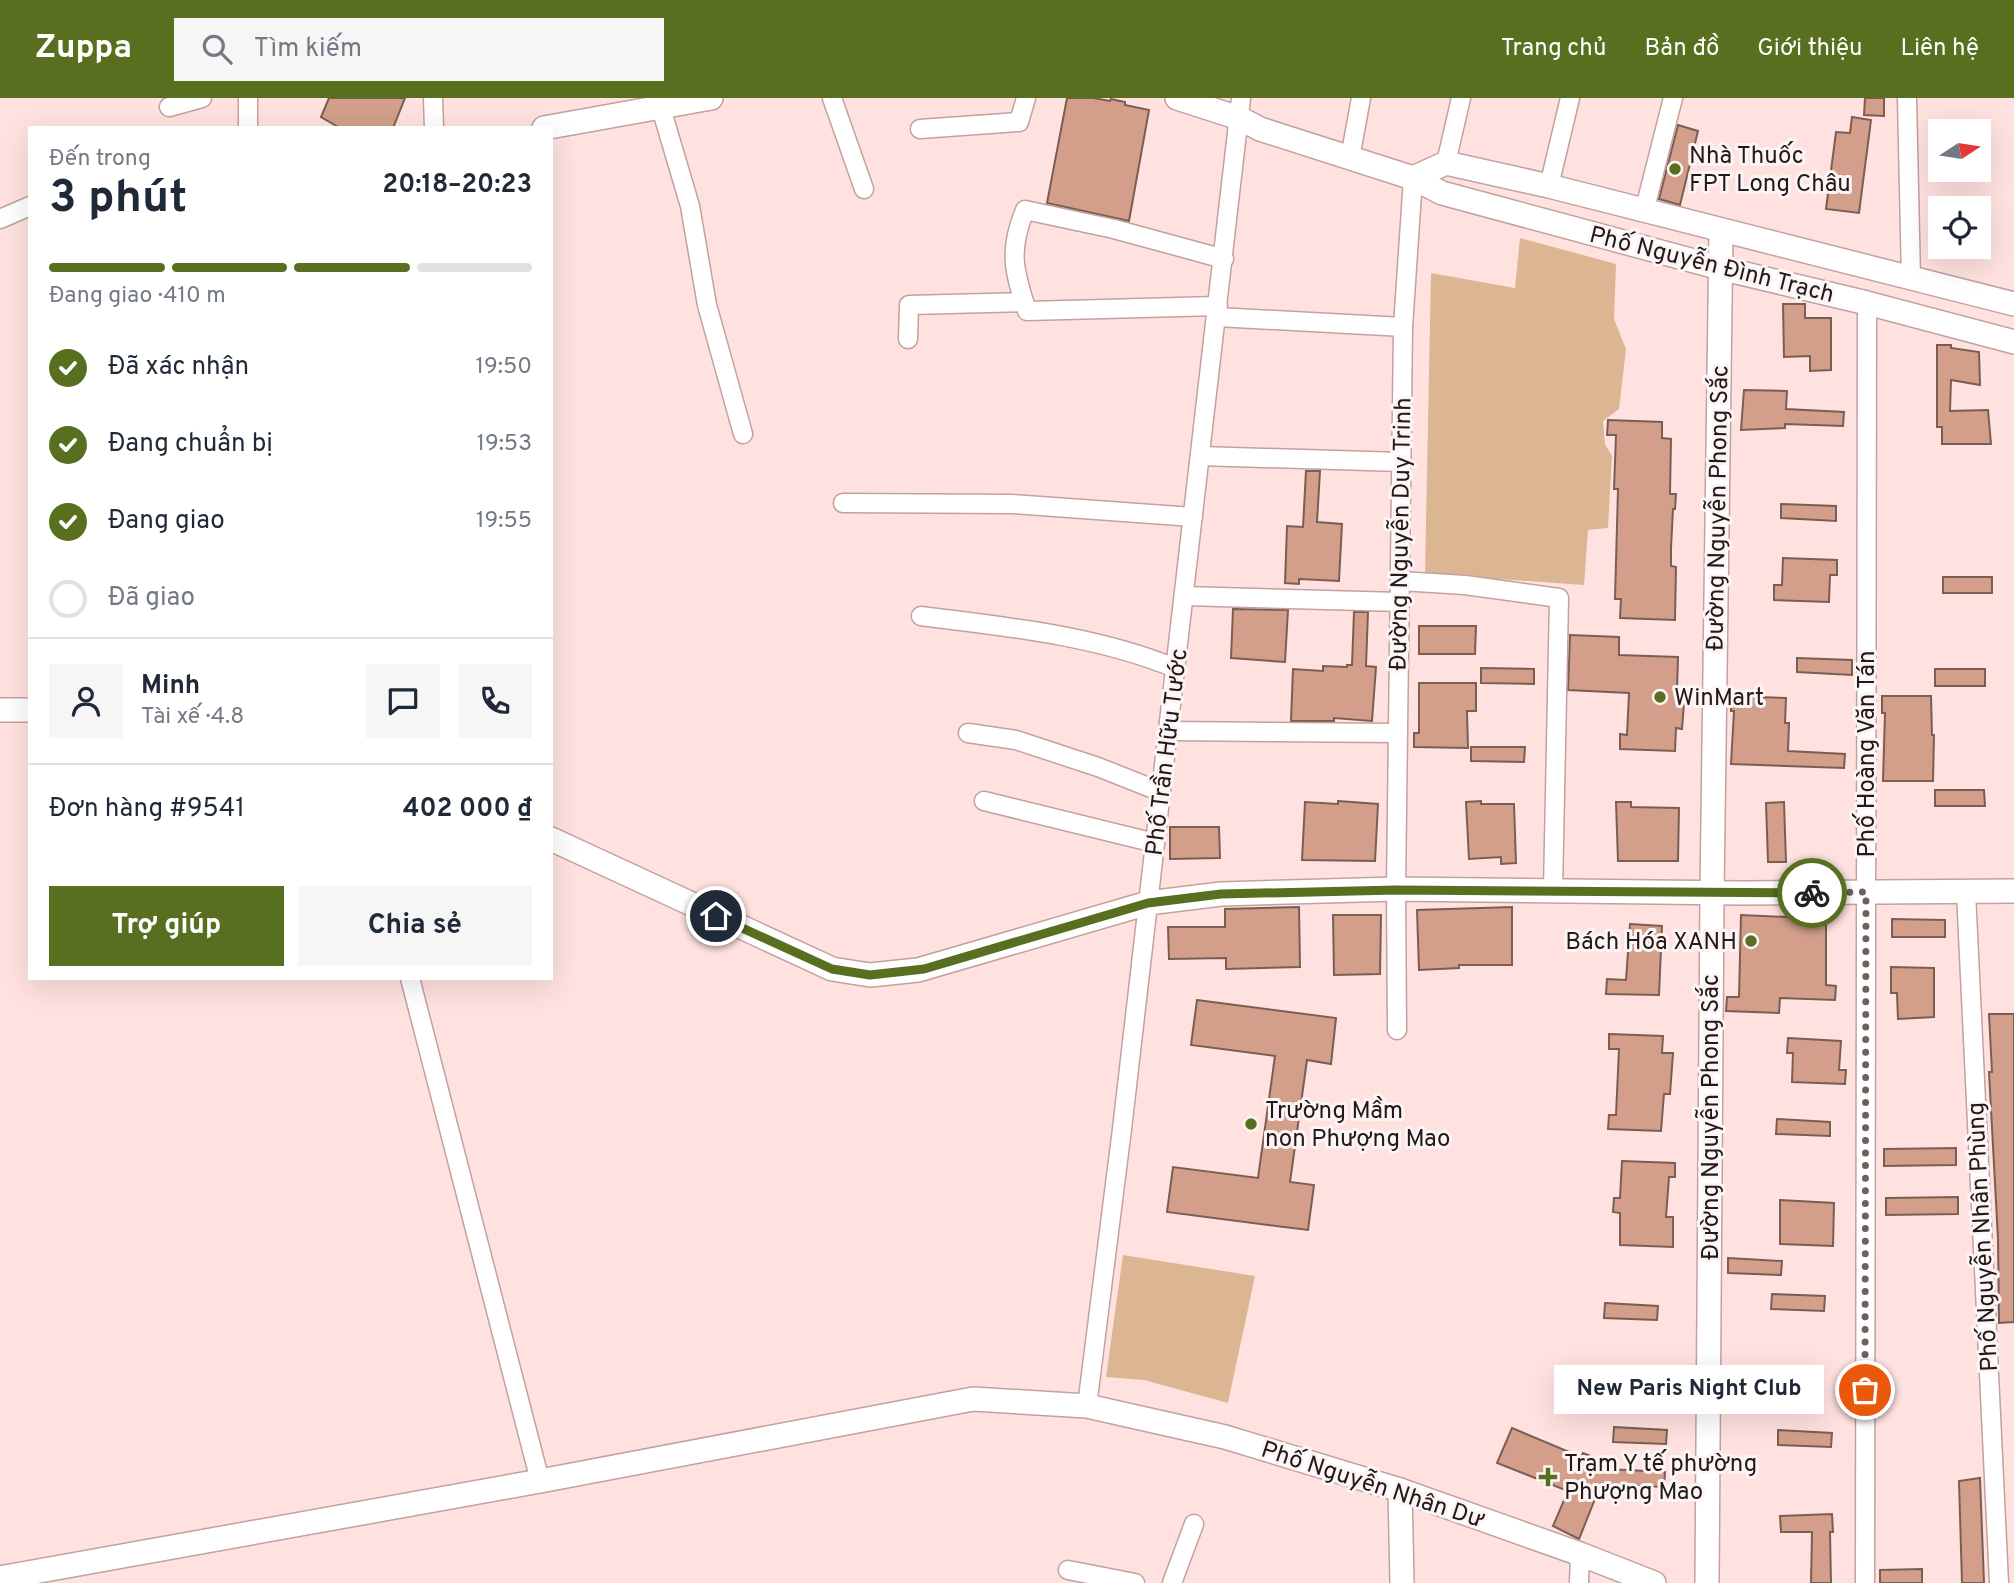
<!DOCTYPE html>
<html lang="vi">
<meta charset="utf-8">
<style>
body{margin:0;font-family:Overpass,sans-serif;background:#f6f6f7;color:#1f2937;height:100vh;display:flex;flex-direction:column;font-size:26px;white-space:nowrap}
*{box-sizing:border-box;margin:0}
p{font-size:23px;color:#747a83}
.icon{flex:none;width:38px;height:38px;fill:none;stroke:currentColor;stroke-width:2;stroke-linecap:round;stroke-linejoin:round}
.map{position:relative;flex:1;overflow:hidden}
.drawer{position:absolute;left:28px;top:28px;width:525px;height:854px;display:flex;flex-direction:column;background:#fff;border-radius:0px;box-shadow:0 7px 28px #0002}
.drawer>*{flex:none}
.needle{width:46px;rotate:78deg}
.tools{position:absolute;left:1928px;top:21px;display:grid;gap:14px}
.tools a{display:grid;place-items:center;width:63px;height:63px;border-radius:0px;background:#fff;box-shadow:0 7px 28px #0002;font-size:35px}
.pin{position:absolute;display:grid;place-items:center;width:60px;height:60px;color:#fff;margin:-30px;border:4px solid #fff;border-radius:50%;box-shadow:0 2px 7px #0007}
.courier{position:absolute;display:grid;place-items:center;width:70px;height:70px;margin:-35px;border:5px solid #586f1f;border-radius:50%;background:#fff;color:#222;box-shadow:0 2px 9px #0007}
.bubble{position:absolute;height:49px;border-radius:0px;background:#fff;box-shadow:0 7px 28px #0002;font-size:23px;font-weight:700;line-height:49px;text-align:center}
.headline em{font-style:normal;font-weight:700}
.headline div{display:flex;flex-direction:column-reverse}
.headline{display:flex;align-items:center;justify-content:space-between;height:119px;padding:0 21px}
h1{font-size:46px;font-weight:700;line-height:52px}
.bar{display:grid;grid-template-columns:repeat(4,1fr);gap:10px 7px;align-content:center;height:84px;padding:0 21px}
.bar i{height:9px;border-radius:5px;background:#e0e1e3}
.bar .current{background:#586f1f}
.bar p{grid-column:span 4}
.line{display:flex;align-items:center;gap:18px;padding:0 21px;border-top:2px solid #e0e1e3}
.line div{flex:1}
.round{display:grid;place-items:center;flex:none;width:74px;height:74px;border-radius:0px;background:#f6f6f7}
ol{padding:0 21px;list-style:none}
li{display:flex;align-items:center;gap:21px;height:77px}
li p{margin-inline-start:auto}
li .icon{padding:7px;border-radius:50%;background:#586f1f;color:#fff;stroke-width:4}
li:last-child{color:#747a83}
li i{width:38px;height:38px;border:4px solid #e0e1e3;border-radius:50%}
.cta{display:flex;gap:14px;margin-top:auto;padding:14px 21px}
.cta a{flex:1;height:80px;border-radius:0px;background:#586f1f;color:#fff;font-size:28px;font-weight:700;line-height:80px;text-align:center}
.cta a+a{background:#f6f6f7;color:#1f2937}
header{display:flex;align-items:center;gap:42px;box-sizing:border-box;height:98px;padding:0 35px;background:#586f1f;color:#fff}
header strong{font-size:33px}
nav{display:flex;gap:38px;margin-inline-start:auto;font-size:24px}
.search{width:490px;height:63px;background:#f6f6f7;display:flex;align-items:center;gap:18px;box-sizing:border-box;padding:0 24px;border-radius:0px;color:#747a83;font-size:26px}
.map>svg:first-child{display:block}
.green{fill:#dcb593}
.building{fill:#d39f8a;stroke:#7a5e54;stroke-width:2}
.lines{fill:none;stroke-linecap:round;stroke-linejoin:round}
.street-casing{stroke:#c2a19f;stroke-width:21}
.secondary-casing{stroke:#c2a19f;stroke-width:26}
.street{stroke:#fff;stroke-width:18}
.secondary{stroke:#fff;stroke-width:23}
.done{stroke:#715f5e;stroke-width:7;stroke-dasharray:0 12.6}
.route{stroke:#586f1f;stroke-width:9}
.poi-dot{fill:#586f1f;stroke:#fcf5f5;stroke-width:2.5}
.labels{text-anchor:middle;stroke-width:6;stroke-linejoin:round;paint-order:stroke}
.poi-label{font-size:24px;fill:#241818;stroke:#fcf5f5;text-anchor:start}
.street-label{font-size:24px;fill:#241818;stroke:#fcf5f5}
</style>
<header>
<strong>Zuppa</strong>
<div class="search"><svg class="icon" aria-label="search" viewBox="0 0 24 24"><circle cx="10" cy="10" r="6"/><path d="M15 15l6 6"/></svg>Tìm kiếm</div>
<nav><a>Trang chủ</a><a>Bản đồ</a><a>Giới thiệu</a><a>Liên hệ</a></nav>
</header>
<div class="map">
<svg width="2014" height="1485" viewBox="0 0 2014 1485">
<rect width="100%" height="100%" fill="#ffe2e0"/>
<g class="green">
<polygon points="1520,140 1616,166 1614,221 1626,251 1619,311 1603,323 1605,346 1612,358 1608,430 1588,432 1584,487 1425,476 1431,175 1515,190"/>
<polygon points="1123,1157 1255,1178 1228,1305 1144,1282 1106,1279"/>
</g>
<g class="building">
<polygon points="329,0 405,0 393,30 340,30 321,19"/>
<polygon points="1067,0 1093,0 1110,3 1111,1 1125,4 1125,7 1149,12 1129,123 1047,105"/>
<polygon points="1865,0 1884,0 1884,18 1864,17"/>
<polygon points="1852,19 1871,22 1859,115 1826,111 1836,34 1850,35"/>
<polygon points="1678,27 1698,33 1680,107 1659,101"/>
<polygon points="1783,206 1805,206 1805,220 1831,220 1831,272 1810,273 1810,258 1784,259"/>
<polygon points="1937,247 1951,247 1951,250 1979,254 1980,287 1951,282 1950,313 1988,312 1991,346 1942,346 1942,329 1937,329"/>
<polygon points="1744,292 1787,293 1786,311 1844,314 1843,328 1785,326 1785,330 1741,332"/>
<polygon points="1608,322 1662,324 1662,340 1671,341 1670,396 1676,396 1675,411 1673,411 1671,450 1671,468 1676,469 1675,522 1620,520 1621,501 1615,501 1618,391 1614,391 1616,337 1607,337"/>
<polygon points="1306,373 1320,373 1317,424 1342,426 1339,483 1299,481 1299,486 1285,485 1287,428 1303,429"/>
<polygon points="1781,406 1836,408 1836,423 1781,420"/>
<polygon points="1783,460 1837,462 1837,477 1830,477 1829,504 1774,502 1774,487 1782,487"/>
<rect x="1943" y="479" width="49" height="16"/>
<polygon points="1233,511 1288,512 1285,564 1231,560"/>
<polygon points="1354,514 1368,514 1366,568 1376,569 1372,623 1334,620 1334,623 1291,623 1293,571 1323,573 1323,568 1347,569 1347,567 1352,567"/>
<polygon points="1419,528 1476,528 1475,556 1419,556"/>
<polygon points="1570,537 1619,539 1619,557 1678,559 1677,592 1685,592 1682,631 1676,630 1675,653 1620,651 1620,636 1627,637 1629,595 1568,592"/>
<polygon points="1797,560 1852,562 1852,577 1797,574"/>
<polygon points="1481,570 1534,571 1534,586 1481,585"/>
<rect x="1935" y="571" width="50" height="17"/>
<polygon points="1419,585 1476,585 1476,613 1467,613 1468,650 1414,649 1414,635 1419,635"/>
<polygon points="1731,598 1786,600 1785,625 1789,625 1788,653 1845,656 1844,670 1731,666 1734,613 1731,613"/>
<polygon points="1882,598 1931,598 1932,637 1934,637 1933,683 1883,683 1885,615 1882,615"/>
<polygon points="1471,649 1525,649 1524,664 1471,663"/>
<polygon points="1935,692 1984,692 1985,708 1935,708"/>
<polygon points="1338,703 1378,706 1375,763 1302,762 1305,704 1338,706"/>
<polygon points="1481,703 1481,706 1514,706 1516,765 1501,766 1501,759 1469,761 1466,704"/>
<polygon points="1616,704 1631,704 1631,709 1679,710 1678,763 1618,763"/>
<polygon points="1784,704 1786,764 1768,764 1766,705"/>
<polygon points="1170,729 1219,729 1220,760 1170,761"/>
<polygon points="1299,809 1300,869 1226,871 1226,860 1169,861 1168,829 1225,829 1225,811"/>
<polygon points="1512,809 1512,867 1459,867 1459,870 1419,872 1417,812"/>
<polygon points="1808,812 1826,812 1826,887 1836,888 1835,902 1780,900 1779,915 1726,913 1727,899 1739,899 1741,817 1788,819 1788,814"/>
<polygon points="1333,817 1381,817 1380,876 1334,877"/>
<polygon points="1892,821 1945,822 1945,839 1892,839"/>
<polygon points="1630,826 1662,828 1659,897 1606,896 1607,881 1626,882"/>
<polygon points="1891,869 1934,870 1934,919 1898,921 1897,895 1891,895"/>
<polygon points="1197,902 1336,920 1331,966 1307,962 1290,1084 1314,1087 1308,1132 1167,1114 1173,1069 1258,1080 1275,958 1191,947"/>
<polygon points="1989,916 2014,916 2014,1224 1999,1225 1998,1141 1989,974 1992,974"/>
<polygon points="1609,936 1663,938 1662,955 1673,955 1670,996 1664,996 1661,1033 1608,1031 1609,1017 1616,1017 1619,951 1609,951"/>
<polygon points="1788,940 1841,943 1839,972 1846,972 1845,986 1792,984 1793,955 1787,955"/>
<polygon points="1777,1021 1830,1024 1830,1038 1776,1036"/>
<polygon points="1956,1050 1956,1067 1884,1068 1884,1051"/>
<polygon points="1622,1063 1675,1065 1675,1079 1669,1079 1666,1119 1673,1119 1673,1149 1620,1147 1620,1115 1613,1114 1614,1100 1620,1100"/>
<polygon points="1958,1099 1958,1116 1886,1117 1886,1100"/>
<polygon points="1780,1102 1834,1105 1833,1148 1780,1146"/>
<polygon points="1728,1160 1782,1163 1781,1177 1728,1175"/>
<polygon points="1772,1196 1825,1198 1824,1213 1771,1211"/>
<polygon points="1605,1205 1658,1208 1657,1222 1604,1220"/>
<polygon points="1616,1277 1670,1280 1669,1294 1616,1292"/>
<polygon points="1614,1329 1667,1332 1666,1346 1613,1344"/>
<polygon points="1512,1330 1581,1359 1583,1355 1609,1365 1607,1371 1665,1374 1664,1389 1601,1386 1579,1441 1553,1428 1568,1393 1497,1365"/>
<polygon points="1778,1332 1832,1335 1831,1349 1778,1347"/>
<polygon points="1980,1380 1984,1485 1962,1485 1959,1383"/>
<polygon points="1832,1416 1833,1434 1830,1434 1831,1485 1811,1485 1812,1434 1781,1434 1780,1418"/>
<polygon points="1922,1471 1922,1485 1880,1485 1880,1472"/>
</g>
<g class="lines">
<g class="street-casing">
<g id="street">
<polyline points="433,0 434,30"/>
<polyline points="832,0 864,91"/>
<polyline points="1907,0 1911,181"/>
<polyline points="169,9 202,0"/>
<polyline points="661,10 690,108 707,207 743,336"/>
<polyline points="248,30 248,0"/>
<polyline points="920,31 1019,24 1026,0"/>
<polyline points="1350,60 1361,0"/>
<polyline points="1446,65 1461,0"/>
<polyline points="1549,88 1570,0"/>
<polyline points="1644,114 1673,0"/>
<polyline points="0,121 30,108"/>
<path d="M 1218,208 L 1027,213 C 1014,173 1008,153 1025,112 L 1114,131 L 1224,161"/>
<polyline points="1217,219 1403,229"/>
<polyline points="908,241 909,207 1024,204"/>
<polyline points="1200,358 1401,364"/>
<polyline points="843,405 1012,406 1193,419"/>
<polyline points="1400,483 1465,487 1559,500 1553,793"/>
<polyline points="1184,498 1400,504"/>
<path d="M 921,518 C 1007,529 1094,537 1175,570"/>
<polyline points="1168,633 1398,635"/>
<polyline points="968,635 1016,642 1098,669 1161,694"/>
<polyline points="984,703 1155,745"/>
<polyline points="1966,794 1999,1485"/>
<polyline points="410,880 540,1383"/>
<polyline points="1397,932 1396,791 1403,229 1413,80"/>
<polyline points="1087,1308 1122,1031 1241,0"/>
<polyline points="1068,1472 1135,1485"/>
<polyline points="1172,1485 1194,1426"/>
<polyline points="1579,1485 1580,1456"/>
<polyline points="1865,1485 1867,205"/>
</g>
</g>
<g class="secondary-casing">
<g id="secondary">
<polyline points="1177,0 1239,20 1260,31 1413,80 1442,95 1720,170 1867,205 2014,244"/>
<polyline points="544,30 711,0"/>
<polyline points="1413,80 1446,65 1549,88 2014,206"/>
<polyline points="0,612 30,612"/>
<polyline points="551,741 832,871 870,877 918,872 1148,805 1221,796 1396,791 1741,795 2014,793"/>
<polyline points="1400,1392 1402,1485"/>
<polyline points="0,1480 540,1383 973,1301 1087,1308 1225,1339 1400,1392 1580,1456 1654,1485"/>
<polyline points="1707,1485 1712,795 1721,133"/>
</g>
</g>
<use href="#street" class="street"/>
<use href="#secondary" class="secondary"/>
</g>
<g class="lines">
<polyline class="done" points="1812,795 1866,794 1865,1292"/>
<polyline class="route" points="716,818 832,871 870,877 924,871 1148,805 1221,796 1396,792 1812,795"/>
</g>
<g class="poi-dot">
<circle cx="1675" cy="71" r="7"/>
<circle cx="1660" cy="599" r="7"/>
<circle cx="1751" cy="843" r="7"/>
<circle cx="1251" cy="1026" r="7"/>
<path d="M1544.5 1368.5h7v7h7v7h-7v7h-7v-7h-7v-7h7z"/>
</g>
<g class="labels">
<g class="poi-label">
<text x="1689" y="65">Nhà Thuốc<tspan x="1689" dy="28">FPT Long Châu</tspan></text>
<text x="1674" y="607">WinMart</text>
<text x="1737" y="851" text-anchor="end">Bách Hóa XANH</text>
<text x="1265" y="1020">Trường Mầm<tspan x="1265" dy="28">non Phượng Mao</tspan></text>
<text x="1564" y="1373">Trạm Y tế phường<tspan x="1564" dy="28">Phượng Mao</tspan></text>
</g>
<g class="street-label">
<text transform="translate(1712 166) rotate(14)" y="8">Phố Nguyễn Đình Trạch</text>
<text transform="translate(1717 410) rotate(-89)" y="8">Đường Nguyễn Phong Sắc</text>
<text transform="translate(1400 436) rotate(-89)" y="8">Đường Nguyễn Duy Trinh</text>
<text transform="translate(1166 654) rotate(-83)" y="8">Phố Trần Hữu Tước</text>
<text transform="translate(1866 656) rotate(-90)" y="8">Phố Hoàng Văn Tán</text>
<text transform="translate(1710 1019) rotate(-90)" y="8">Đường Nguyễn Phong Sắc</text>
<text transform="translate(1982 1139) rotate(-93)" y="8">Phố Nguyễn Nhân Phùng</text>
<text transform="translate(1373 1386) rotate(18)" y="8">Phố Nguyễn Nhân Dư</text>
</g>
</g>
</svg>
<div class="tools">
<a><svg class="needle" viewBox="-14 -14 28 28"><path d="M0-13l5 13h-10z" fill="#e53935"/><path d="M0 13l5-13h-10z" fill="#747a83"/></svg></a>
<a><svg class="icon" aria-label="locate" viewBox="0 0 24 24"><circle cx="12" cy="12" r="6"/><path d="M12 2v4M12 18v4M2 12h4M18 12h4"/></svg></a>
</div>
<div class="pin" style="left:1865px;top:1292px;background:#ea580c"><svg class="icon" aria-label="bag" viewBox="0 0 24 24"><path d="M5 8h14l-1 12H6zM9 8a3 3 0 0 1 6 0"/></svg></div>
<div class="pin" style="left:716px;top:818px;background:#1f2937"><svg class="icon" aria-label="home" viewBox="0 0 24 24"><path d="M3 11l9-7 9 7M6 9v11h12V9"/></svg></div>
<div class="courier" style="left:1812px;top:795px"><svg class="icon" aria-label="bike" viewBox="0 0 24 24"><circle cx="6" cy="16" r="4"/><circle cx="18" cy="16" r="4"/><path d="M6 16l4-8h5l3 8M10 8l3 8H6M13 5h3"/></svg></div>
<div class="bubble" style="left:1554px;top:1267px;width:270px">New Paris Night Club</div>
<section class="drawer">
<div class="headline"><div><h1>3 phút</h1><p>Đến trong</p></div><em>20:18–20:23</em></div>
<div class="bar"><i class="current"></i><i class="current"></i><i class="current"></i><i></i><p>Đang giao · 410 m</p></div>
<ol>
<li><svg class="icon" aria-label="check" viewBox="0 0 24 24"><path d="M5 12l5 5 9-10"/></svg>Đã xác nhận<p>19:50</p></li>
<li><svg class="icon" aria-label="check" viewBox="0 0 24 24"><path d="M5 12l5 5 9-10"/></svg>Đang chuẩn bị<p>19:53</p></li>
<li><svg class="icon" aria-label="check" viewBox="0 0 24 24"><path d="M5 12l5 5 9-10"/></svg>Đang giao<p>19:55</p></li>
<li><i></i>Đã giao</li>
</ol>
<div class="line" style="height:126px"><a class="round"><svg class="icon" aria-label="person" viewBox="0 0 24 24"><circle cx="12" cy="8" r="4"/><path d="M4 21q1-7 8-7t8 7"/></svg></a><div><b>Minh</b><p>Tài xế · 4.8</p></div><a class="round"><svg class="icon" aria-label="chat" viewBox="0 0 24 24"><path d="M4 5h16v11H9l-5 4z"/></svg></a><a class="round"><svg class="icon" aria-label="phone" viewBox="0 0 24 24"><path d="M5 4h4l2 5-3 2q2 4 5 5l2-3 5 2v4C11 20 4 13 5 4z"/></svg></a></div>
<div class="line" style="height:91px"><div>Đơn hàng #9541</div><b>402 000 ₫</b></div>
<div class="cta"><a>Trợ giúp</a><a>Chia sẻ</a></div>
</section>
</div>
